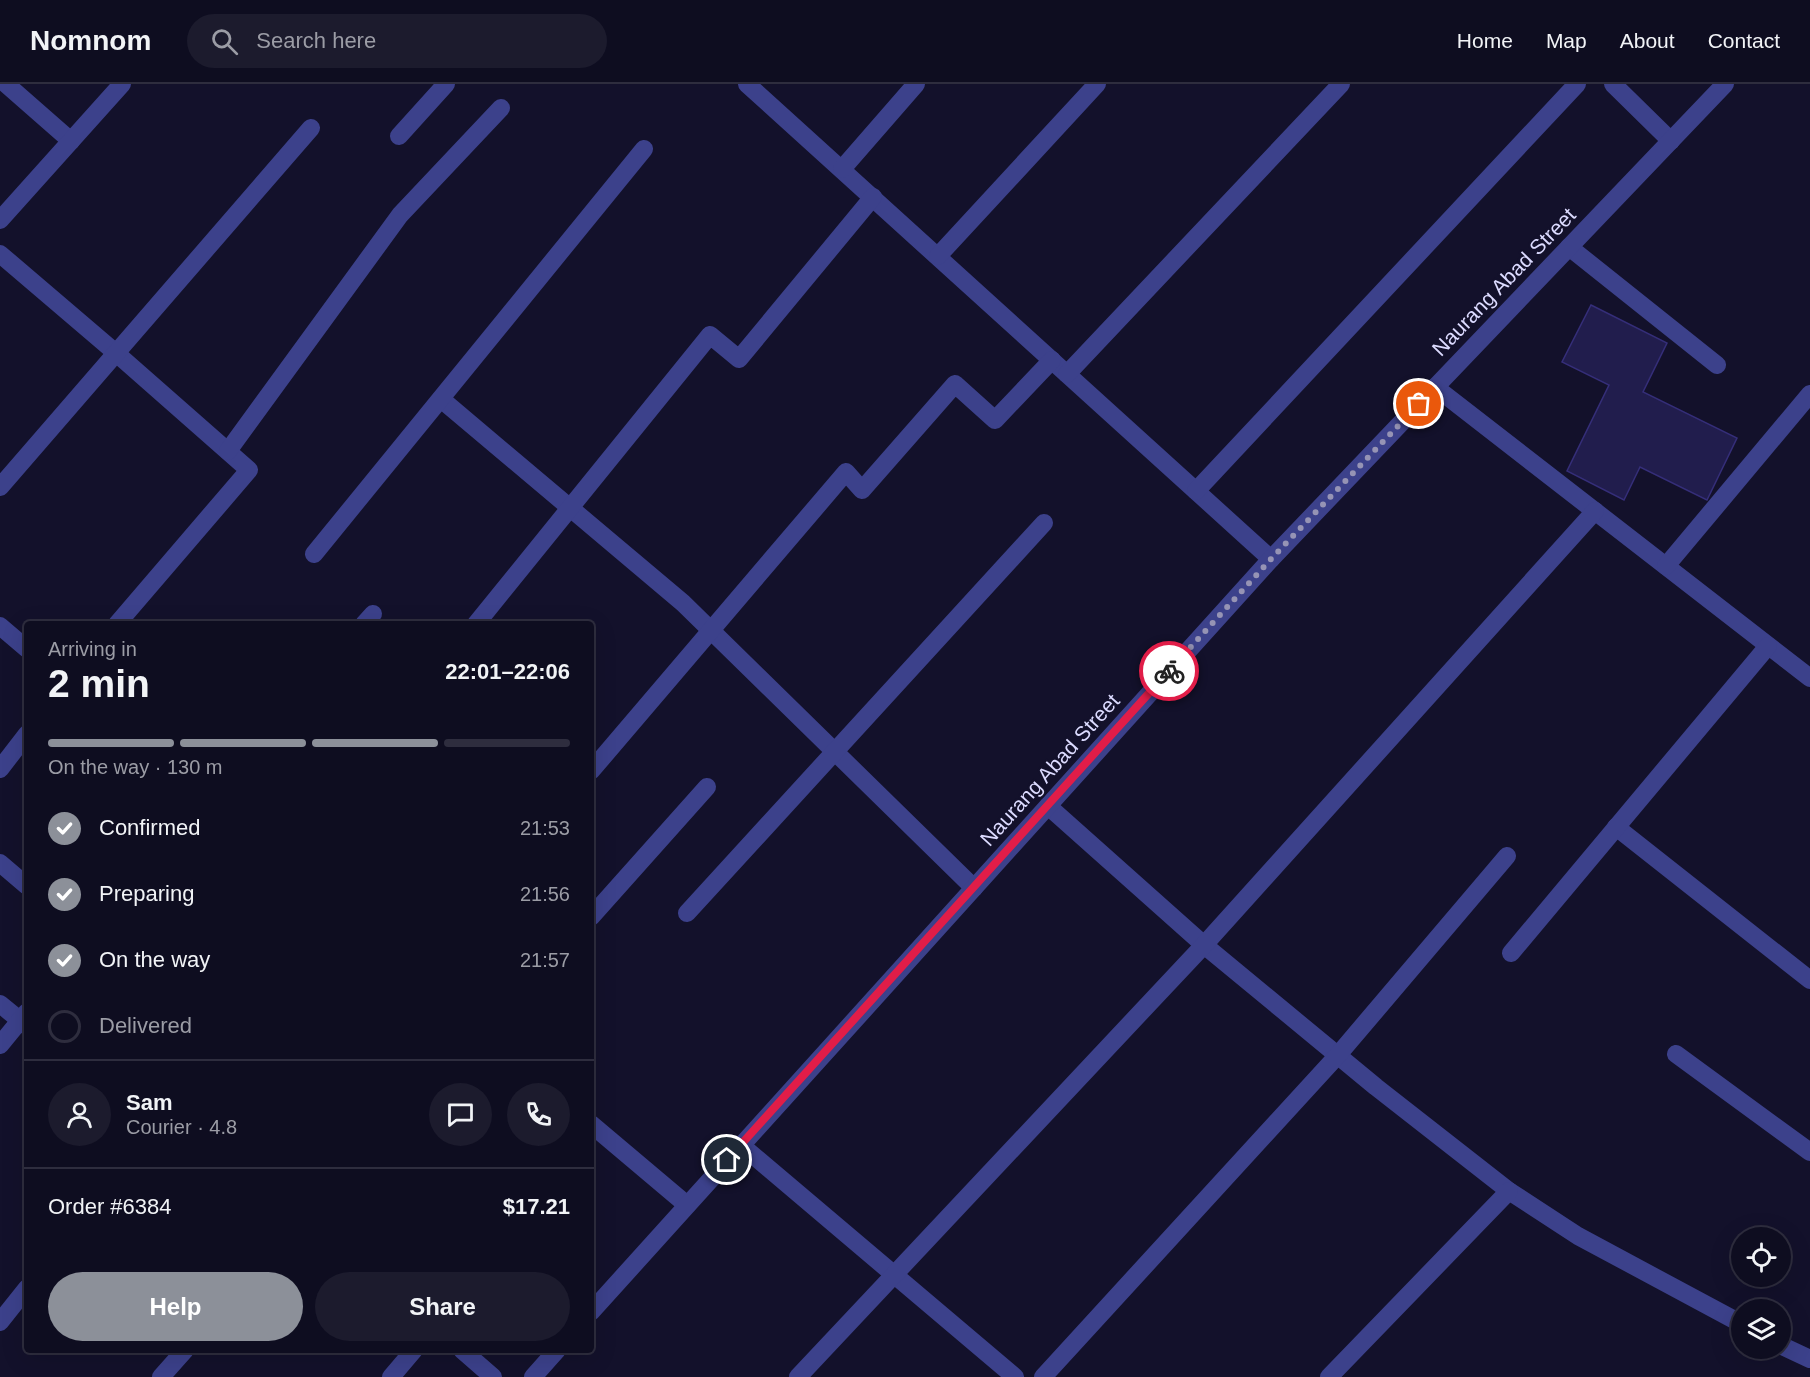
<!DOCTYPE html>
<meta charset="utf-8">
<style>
body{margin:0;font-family:Helvetica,sans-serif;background:#1c1b2d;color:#f1f3f6;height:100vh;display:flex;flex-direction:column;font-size:22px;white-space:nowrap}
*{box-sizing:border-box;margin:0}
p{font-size:20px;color:#9b9ca5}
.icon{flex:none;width:33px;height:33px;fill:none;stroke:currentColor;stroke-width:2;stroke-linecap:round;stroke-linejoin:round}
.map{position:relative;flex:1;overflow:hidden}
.sheet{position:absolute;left:24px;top:537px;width:570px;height:732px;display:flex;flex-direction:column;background:#0e0d20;border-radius:6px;box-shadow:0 6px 24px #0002,0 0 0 2px #2e2d3e}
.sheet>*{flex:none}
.fabs{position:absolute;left:1731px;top:1143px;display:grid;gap:12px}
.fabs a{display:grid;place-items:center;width:60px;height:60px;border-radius:50%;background:#0e0d20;box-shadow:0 6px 24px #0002,0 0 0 2px #2e2d3e;font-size:30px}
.pin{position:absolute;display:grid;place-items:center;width:51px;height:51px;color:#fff;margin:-26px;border:3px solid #fff;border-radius:50%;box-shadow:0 2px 6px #0007}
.courier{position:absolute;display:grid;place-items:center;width:60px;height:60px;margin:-30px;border:4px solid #e11d48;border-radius:50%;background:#fff;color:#222;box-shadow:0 2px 8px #0007}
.head em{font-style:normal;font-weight:800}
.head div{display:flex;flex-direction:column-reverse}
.head{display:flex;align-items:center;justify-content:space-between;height:102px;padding:0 24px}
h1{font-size:39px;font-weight:800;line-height:45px}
.bar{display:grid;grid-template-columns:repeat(4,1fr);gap:9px 6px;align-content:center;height:72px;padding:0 24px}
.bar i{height:8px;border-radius:4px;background:#2e2d3e}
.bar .active{background:#8c9099}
.bar p{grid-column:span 4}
.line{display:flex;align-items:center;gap:15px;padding:0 24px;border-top:2px solid #2e2d3e}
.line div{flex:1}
.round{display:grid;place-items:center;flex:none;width:63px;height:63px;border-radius:32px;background:#1c1b2d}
ol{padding:0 24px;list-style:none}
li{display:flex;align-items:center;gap:18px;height:66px}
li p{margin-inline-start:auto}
li .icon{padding:6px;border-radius:50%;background:#8c9099;color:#fff;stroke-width:4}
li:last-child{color:#9b9ca5}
li i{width:33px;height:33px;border:3px solid #2e2d3e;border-radius:50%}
.action{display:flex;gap:12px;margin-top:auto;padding:12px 24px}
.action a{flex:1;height:69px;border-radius:36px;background:#8c9099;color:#fff;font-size:24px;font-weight:800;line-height:69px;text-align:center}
.action a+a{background:#1c1b2d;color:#f1f3f6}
header{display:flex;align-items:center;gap:36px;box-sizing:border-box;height:84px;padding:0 30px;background:#0e0d20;border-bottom:2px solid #2e2d3e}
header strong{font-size:28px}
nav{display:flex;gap:33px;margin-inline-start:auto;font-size:21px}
.search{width:420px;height:54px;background:#1c1b2d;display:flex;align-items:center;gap:15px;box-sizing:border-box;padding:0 21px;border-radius:33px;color:#9b9ca5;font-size:22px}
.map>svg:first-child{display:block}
.building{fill:#211d4d;stroke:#352e79;stroke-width:1.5}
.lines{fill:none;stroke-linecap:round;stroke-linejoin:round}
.minor{stroke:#3c418b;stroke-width:18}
.done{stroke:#9694b5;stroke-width:6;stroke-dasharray:0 10.8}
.route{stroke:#e11d48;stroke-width:8}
.labels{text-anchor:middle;stroke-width:4.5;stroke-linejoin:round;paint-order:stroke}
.street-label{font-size:21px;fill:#dcdbff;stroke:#13112b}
</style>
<header>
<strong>Nomnom</strong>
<div class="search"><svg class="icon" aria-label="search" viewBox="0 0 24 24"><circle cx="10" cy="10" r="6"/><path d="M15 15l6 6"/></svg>Search here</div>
<nav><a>Home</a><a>Map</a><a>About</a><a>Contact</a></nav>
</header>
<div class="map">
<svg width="1810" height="1293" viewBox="0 0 1810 1293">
<rect width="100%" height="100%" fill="#13112b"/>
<polygon class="building" points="1591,221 1667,259 1643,308 1737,354 1707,416 1640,383 1624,416 1567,387 1609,301 1562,278"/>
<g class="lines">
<g class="minor">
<polyline points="6,0 71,57"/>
<polyline points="747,0 1271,475"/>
<polyline points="1613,0 1671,57"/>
<polyline points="399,52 446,0"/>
<polyline points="842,85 916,0"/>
<polyline points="0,136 122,0"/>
<polyline points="1569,163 1717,281"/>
<polyline points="0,170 116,269 249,386 117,540"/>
<polyline points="938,172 1097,0"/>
<polyline points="1067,290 1341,0"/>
<polyline points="1435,303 1810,594"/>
<polyline points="441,315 683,519 974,804"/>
<polyline points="228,367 400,131 501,24"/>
<polyline points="0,403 311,44"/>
<polyline points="1196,407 1577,0"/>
<polyline points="314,470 644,65"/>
<polyline points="1666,482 1810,310"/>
<polyline points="364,540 373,530"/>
<polyline points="476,540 710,251 739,275 873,113"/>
<polyline points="0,542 27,565"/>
<polyline points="0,685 27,650"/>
<polyline points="591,687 846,388 862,406 955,300 995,336 1052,276"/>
<polyline points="1048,722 1204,861 1376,1003 1509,1107 1578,1152 1742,1240"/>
<polyline points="1616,743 1810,896"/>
<polyline points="0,779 27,802"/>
<polyline points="687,829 1044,439"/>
<polyline points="591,833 707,703"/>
<polyline points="1511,869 1768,562"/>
<polyline points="0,920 27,942"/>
<polyline points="0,961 27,928"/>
<polyline points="1676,970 1810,1068"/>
<polyline points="591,1040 687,1121"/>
<polyline points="741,1061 1015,1293"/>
<polyline points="591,1228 1271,475 1725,0"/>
<polyline points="0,1238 27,1204"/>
<polyline points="1780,1261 1810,1275"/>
<polyline points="462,1266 493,1293"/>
<polyline points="161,1293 185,1266"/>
<polyline points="391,1293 414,1266"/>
<polyline points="533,1293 557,1266"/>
<polyline points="798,1293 1204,861 1595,427"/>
<polyline points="1043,1293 1338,971 1507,772"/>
<polyline points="1329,1293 1509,1107"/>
</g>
</g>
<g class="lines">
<polyline class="done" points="1169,587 1271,475 1419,320"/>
<polyline class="route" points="727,1076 1169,587"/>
</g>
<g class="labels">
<g class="street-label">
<text transform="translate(1504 198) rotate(-46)" y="7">Naurang Abad Street</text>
<text transform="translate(1050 686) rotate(-48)" y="7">Naurang Abad Street</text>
</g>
</g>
</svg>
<div class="fabs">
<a><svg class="icon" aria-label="locate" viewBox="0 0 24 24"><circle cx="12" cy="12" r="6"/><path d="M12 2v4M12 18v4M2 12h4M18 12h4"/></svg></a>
<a><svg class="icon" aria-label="layers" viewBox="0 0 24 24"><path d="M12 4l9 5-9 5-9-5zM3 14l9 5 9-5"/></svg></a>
</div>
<div class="pin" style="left:1419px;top:320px;background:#ea580c"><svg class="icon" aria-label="bag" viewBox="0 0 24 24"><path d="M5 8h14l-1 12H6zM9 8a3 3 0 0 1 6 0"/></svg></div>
<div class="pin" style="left:727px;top:1076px;background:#1f2937"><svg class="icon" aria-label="home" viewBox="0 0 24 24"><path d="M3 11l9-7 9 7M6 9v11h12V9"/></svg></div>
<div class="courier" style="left:1169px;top:587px"><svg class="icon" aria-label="bike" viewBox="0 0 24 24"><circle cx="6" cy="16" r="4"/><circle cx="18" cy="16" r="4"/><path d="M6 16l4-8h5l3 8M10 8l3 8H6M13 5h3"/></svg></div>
<section class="sheet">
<div class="head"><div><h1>2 min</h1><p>Arriving in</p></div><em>22:01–22:06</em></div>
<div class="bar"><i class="active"></i><i class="active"></i><i class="active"></i><i></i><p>On the way · 130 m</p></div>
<ol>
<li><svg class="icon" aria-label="check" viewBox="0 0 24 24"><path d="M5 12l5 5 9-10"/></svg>Confirmed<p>21:53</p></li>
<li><svg class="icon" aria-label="check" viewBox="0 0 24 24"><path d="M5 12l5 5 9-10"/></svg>Preparing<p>21:56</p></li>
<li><svg class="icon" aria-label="check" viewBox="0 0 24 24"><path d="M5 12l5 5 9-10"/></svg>On the way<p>21:57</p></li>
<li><i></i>Delivered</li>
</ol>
<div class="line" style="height:108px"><a class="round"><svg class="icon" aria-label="person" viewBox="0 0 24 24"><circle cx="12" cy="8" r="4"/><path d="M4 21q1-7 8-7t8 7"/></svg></a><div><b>Sam</b><p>Courier · 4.8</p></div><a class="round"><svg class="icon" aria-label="chat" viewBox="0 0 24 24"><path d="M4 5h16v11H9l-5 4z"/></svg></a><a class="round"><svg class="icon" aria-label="phone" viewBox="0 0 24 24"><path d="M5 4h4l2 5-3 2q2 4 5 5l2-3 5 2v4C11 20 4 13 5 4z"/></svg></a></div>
<div class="line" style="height:78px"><div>Order #6384</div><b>$17.21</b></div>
<div class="action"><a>Help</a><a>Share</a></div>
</section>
</div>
